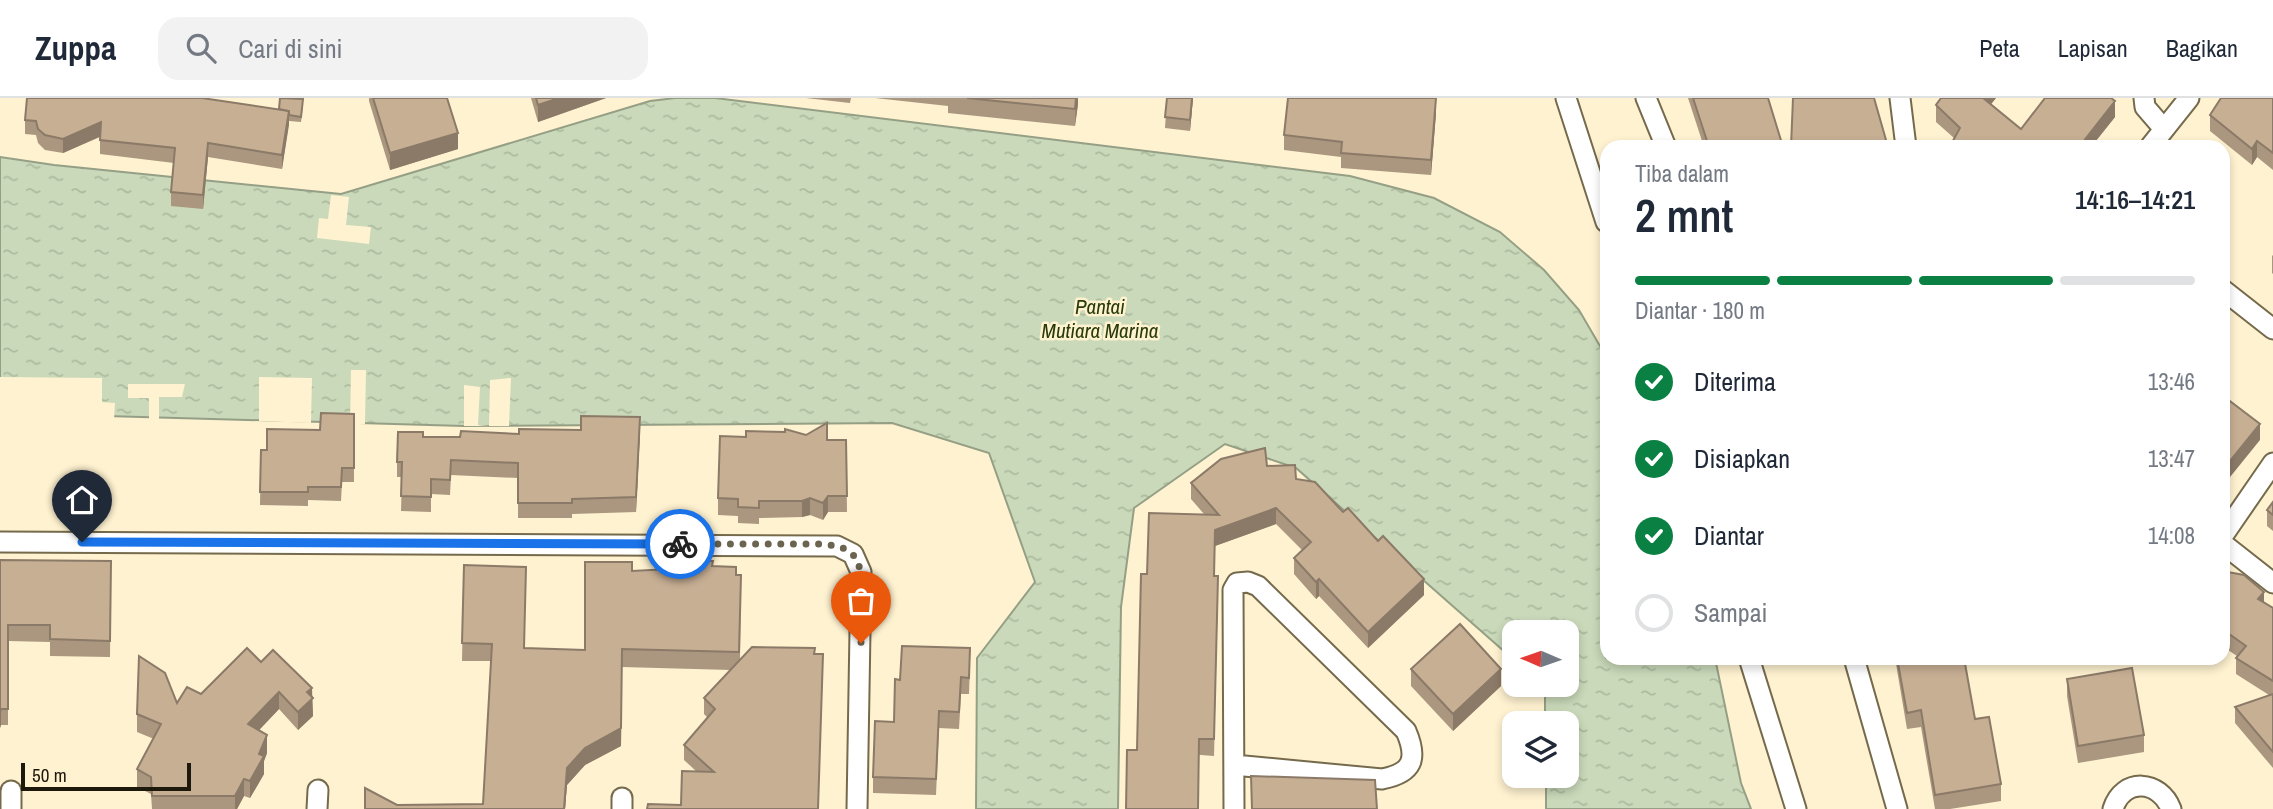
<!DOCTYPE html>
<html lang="id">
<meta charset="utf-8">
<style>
body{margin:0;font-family:"Archivo Narrow",sans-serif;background:#f2f2f3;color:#1f2937;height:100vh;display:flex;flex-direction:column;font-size:26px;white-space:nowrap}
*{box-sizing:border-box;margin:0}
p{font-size:23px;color:#747a83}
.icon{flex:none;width:38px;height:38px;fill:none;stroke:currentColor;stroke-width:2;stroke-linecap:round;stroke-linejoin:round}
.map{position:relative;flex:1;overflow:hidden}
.panel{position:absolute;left:1600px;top:42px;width:630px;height:525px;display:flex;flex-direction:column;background:#fff;border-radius:21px;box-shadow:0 4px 10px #0003}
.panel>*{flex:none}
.needle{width:46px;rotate:272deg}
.controls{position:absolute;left:1502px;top:522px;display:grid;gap:14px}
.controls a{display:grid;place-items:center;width:77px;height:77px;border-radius:14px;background:#fff;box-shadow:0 4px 10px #0003;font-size:35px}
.scale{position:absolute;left:21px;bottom:18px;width:170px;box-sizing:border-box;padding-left:7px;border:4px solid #1c180b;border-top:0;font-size:19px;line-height:24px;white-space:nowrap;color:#1c180b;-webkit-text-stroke:5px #fef2d0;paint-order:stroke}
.pin{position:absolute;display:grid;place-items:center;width:60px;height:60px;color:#fff;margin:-72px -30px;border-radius:50% 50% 50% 0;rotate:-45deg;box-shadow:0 0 7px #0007}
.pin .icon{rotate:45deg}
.courier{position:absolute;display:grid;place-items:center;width:70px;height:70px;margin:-35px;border:5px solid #1a73e8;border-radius:50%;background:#fff;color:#222;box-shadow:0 2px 9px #0007}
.overview em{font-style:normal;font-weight:600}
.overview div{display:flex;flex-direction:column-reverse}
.overview{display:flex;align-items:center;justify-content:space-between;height:119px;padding:0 35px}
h1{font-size:46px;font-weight:600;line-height:52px}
.bar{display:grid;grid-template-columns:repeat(4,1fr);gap:10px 7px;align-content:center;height:84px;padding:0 35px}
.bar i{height:9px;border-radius:5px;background:#e0e1e3}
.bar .current{background:#0b8043}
.bar p{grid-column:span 4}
ol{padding:0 35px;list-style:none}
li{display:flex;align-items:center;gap:21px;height:77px}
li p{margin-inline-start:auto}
li .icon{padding:7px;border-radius:50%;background:#0b8043;color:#fff;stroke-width:4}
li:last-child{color:#747a83}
li i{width:38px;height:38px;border:4px solid #e0e1e3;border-radius:50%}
header{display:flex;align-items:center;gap:42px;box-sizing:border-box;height:98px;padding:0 35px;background:#fff;border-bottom:2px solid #e0e1e3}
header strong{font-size:33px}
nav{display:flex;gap:38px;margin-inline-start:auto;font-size:24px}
.search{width:490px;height:63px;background:#f2f2f3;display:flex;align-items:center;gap:18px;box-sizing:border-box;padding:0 24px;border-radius:21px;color:#747a83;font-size:26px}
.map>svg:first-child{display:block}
.water{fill:url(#water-ripples);stroke:#959f85;stroke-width:2}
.pier{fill:#fef2d0}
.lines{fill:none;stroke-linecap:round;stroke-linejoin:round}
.minor-casing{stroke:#756a4c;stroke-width:23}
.minor{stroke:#fff;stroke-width:19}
.wall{fill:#ab967f}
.shaded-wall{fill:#8b7a68}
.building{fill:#c7af94;stroke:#8b7a68;stroke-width:2}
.done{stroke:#6b6450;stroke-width:7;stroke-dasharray:0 12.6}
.route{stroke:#1a73e8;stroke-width:9}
.labels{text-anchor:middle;stroke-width:5;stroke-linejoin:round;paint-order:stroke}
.water-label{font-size:21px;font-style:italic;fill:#283b09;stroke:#fef2d0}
</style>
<header>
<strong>Zuppa</strong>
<div class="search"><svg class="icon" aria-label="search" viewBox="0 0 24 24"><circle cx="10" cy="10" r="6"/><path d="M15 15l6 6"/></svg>Cari di sini</div>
<nav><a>Peta</a><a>Lapisan</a><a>Bagikan</a></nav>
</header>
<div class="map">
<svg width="2273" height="711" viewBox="0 0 2273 711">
<defs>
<pattern id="water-ripples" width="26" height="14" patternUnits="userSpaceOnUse" patternTransform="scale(1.75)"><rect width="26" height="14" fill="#c9d9b9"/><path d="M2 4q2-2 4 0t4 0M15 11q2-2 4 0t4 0" fill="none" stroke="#acba9e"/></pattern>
</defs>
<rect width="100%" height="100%" fill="#fef2d0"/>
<polygon class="water" points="675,0 715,0 1350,78 1434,100 1500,134 1544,172 1579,212 1604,255 1606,262 1606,560 1715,560 1741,685 1751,711 1546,711 1546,677 1566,677 1566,625 1545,625 1545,589 1542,586 1566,586 1566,534 1514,534 1514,562 1296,370 1225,346 1134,410 1121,509 1118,711 976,711 977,560 1035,484 989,355 892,325 464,328 0,315 0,59 54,67 341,96 650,3"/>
<g class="pier">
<polygon points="331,97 349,99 346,127 371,129 369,146 317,140 319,120 328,121"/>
<polygon points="351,272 366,272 365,326 350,326"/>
<polygon points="0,279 102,280 102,304 115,305 114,322 0,319"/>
<polygon points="259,279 312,280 311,325 259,323"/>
<polygon points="511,280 509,328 464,328 464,287 480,289 478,327 489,328 490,282"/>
<polygon points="128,286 185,286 182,299 159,299 159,323 149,323 149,300 128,300"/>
</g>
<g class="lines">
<g class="minor-casing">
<g id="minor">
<polyline points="1566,0 1606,124"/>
<polyline points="1646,0 1666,49"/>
<polyline points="1900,0 1906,49"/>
<polyline points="2144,0 2145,9 2164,31"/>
<polyline points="2150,49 2189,0"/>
<polyline points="2222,191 2273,231"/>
<polyline points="2222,439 2273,365"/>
<polyline points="0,444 837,448 853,456 861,474 857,711"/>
<polyline points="2222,445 2273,485"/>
<polyline points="1749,560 1796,711"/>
<polyline points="1854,560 1897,711"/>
<polyline points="11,711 11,693"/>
<polyline points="317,711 318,692"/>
<polyline points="622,711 622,700"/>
<path d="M 1234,711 L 1233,492 L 1237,485 L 1248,484 L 1258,488 L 1406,633 C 1418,661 1413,675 1382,681 L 1234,667"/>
<path d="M 2113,711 C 2123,679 2160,682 2171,711"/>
</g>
</g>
<use href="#minor" class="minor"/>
</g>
<g class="wall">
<polygon points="369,0 373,0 458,51 390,72 369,3"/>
<polygon points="531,0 606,0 538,24"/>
<polygon points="806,0 851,0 850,5"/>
<polygon points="875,0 1078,0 1078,6 1075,28 948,15 948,8"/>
<polygon points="1167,0 1193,0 1190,33 1165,30"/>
<polygon points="1688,0 1768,0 1783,49 1704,49"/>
<polygon points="1941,0 1996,0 1991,6 2021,31 2115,19 2091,49 1950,49 1954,40 1936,24 1936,7"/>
<polygon points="2273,0 2273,72 2257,59 2252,67 2210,33 2210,17"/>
<polygon points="303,7 301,24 289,23 282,71 208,59 203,111 171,108 171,94 174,65 100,56 100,39 63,55 45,52 38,45 36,37 25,36 25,22 279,11"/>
<polygon points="1436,15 1431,77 1341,70 1341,59 1284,52 1284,37"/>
<polygon points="2273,157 2273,176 2272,175 2272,158"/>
<polygon points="354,316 354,384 342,384 341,403 308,402 308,408 260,407 261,352 267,352 320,332"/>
<polygon points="640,334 636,414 572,416 572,420 518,420 518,380 451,377 450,397 431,396 431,414 401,413 402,379 397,379 397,364 423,339"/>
<polygon points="785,334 827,342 846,342 847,414 828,414 823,422 810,417 802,419 759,420 759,426 738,425 738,418 718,417 718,400 746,339"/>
<polygon points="1267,368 1296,381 1343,414 1424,497 1368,550 1319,498 1316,501 1294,476 1294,460 1302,452 1276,426 1215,448 1214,478 1218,494 1214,658 1137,652 1147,476 1204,416 1191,401 1191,385"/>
<polygon points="2273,404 2273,433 2267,428 2267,412"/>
<polygon points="0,462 111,463 110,559 50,558 50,544 8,543 8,627 1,627 0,630"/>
<polygon points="464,467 524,550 585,552 632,473 713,468 736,477 741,477 740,562 815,556 823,572 681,707 696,673 684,662 684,647 708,620 704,616 704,600 731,572 622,569 621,648 585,667 567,687 565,711 365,711 397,707 483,706 491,563 462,563"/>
<polygon points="2222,473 2273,510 2273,670 2235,625 2235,609 2269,597 2236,576 2236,560 2237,558 2222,548"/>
<polygon points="1895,560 1964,560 1975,621 2001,686 2001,703 1950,711 1935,711 1921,629 1907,631"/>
<polygon points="261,564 312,599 313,618 298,632 279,611 259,632 267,655 264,663 264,676 250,700 244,698 237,711 152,711 151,696 137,689 137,671 154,641 137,634 137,616 177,605 201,596"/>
<polygon points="970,566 969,596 961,596 959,631 939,630 936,697 873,695 873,679 894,624"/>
<polygon points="1411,571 1501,588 1453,633 1411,588"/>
<polygon points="2067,581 2144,637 2144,654 2078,665 2067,598"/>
</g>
<g class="shaded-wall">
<polygon points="559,0 606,0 538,24 538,7"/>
<polygon points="1076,0 1078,0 1078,6 1075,28"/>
<polygon points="1192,0 1193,0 1190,33 1190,22"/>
<polygon points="1436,0 1436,15 1431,77 1431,62"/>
<polygon points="1983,0 1996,0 1983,16"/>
<polygon points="2115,3 2115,19 2091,49 2079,49"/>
<polygon points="289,13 289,27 282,71 282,57"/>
<polygon points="101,24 101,38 63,55 63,41"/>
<polygon points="458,35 458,51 390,72 390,55"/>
<polygon points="2257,43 2257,59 2252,67 2252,51"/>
<polygon points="208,45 208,59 203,111 203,97"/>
<polygon points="2227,215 2227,230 2222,236 2222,220"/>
<polygon points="640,319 640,334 636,414 636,399"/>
<polygon points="2260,326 2260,342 2222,389 2222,373"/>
<polygon points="828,398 828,414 823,422 823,405"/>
<polygon points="810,400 810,417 802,419 802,403"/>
<polygon points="1276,410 1276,426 1215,448 1215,432"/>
<polygon points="1319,481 1319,498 1316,501 1316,484"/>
<polygon points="1424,481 1424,497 1368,550 1368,534"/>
<polygon points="2264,494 2264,511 2258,501"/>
<polygon points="622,551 621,648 585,667 567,687 565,711 564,711 567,670"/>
<polygon points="1501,571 1501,588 1453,633 1453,616"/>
<polygon points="312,590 313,618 298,632 298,614 307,594"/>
<polygon points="279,594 279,611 248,644 248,626"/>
<polygon points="1,611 1,627 0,630 0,614"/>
<polygon points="267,637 267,655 264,663 264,676 250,700 250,683 259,656"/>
<polygon points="244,681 244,698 237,711 235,711 235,698"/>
</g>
<g class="building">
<polygon points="27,0 202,0 289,13 282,57 208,45 203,97 171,94 175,50 100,42 101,24 63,41 45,37 38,31 36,23 25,22"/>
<polygon points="280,0 303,1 301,19 289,17 289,13 279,11"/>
<polygon points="373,0 447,0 458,35 390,55"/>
<polygon points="536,0 559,0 538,7"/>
<polygon points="967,0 1076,0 1075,11"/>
<polygon points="1167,0 1192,0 1190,22 1165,19"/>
<polygon points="1288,0 1436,0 1431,62 1341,55 1342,44 1284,37"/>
<polygon points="1693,0 1768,0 1783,49 1709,49"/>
<polygon points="1793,0 1874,0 1888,49 1791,49"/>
<polygon points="1941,0 1983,0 2021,31 2045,0 2111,0 2115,3 2079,49 1951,49 1950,48 1960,30 1936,7"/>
<polygon points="2221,0 2273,0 2273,55 2257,43 2252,51 2210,17"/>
<polygon points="2222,211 2227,215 2222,220"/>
<polygon points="2222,297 2260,326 2222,373"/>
<polygon points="321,315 354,316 354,370 342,370 341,389 308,389 308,394 260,394 261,352 267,352 267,331 320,332"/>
<polygon points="581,318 640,319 636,399 572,401 572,405 518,405 518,365 451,362 450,382 431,381 431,399 401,398 402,364 397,364 398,334 423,334 423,339 460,339 461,333 519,336 519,331 581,332"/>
<polygon points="827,325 827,342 846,342 847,398 828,398 823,405 810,400 802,403 759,403 759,410 738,409 738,401 718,400 720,338 746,339 746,333 785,334 785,331 806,337"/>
<polygon points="1265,350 1267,368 1295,367 1296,381 1315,384 1343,414 1348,410 1378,443 1383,438 1424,481 1368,534 1319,481 1316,484 1294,460 1311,444 1276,410 1215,432 1214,478 1218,478 1214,641 1199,641 1198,711 1126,711 1127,652 1137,652 1141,476 1147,476 1149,415 1219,417 1191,385 1221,361"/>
<polygon points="2273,404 2273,417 2267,412"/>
<polygon points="0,462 111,463 110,543 50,541 50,527 8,527 8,611 1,611 0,614"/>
<polygon points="689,463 713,463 712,468 736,469 736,477 741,477 739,554 622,551 621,630 585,650 567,670 564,711 365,711 365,690 397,707 483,706 492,546 462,545 464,467 526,469 524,550 585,552 585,464 632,464 632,473 689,470"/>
<polygon points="2222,473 2244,477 2264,494 2258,501 2273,510 2273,583 2236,560 2246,548 2222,531"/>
<polygon points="1460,526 1501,571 1453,616 1411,571"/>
<polygon points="902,548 970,550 969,580 961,579 959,614 939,613 936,681 873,679 875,623 894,624 895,581 900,582"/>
<polygon points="752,549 815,550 814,556 823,556 818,711 647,711 648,706 681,707 682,673 714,674 684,647 715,611 704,600"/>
<polygon points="247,550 261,564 273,552 312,590 307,594 313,600 298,614 279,594 248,626 267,637 259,656 264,658 250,683 244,681 235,698 152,698 151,679 137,671 161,626 137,616 139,558 165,575 177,605 187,589 201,596"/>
<polygon points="1897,560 1964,560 1975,621 1989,619 2001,686 1935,697 1921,612 1907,615"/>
<polygon points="2132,570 2144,637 2078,648 2067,581"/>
<polygon points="2273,596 2273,654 2235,609"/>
<polygon points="1251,678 1375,682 1377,711 1252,711"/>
</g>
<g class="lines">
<path class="done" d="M 680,446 L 819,446 C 830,447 841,447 851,455 C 869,470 861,523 861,545"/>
<polyline class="route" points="82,444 680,446"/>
</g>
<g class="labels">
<g class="water-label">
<text x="1100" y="216">Pantai<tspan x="1100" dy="24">Mutiara Marina</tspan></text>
</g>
</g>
</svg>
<div class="controls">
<a><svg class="needle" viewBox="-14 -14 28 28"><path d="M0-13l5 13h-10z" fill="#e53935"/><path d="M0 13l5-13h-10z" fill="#747a83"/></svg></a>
<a><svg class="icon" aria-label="layers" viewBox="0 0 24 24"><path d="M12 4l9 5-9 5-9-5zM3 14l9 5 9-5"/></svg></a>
</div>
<div class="scale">50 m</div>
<div class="pin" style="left:861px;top:545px;background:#ea580c"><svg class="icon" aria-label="bag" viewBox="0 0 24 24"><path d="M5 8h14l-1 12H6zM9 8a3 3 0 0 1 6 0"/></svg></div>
<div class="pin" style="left:82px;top:444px;background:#1f2937"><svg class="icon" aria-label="home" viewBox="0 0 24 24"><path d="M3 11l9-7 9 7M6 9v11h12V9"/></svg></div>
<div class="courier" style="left:680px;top:446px"><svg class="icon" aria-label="bike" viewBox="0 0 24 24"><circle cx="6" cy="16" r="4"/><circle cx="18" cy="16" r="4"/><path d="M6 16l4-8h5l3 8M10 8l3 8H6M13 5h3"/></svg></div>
<section class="panel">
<div class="overview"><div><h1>2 mnt</h1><p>Tiba dalam</p></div><em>14:16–14:21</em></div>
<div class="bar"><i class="current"></i><i class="current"></i><i class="current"></i><i></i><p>Diantar · 180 m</p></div>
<ol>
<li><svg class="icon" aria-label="check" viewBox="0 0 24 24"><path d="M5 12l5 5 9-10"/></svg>Diterima<p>13:46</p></li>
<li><svg class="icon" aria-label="check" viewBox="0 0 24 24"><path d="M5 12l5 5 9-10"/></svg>Disiapkan<p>13:47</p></li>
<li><svg class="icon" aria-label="check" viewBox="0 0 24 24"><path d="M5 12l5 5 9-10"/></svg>Diantar<p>14:08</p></li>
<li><i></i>Sampai</li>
</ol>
</section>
</div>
